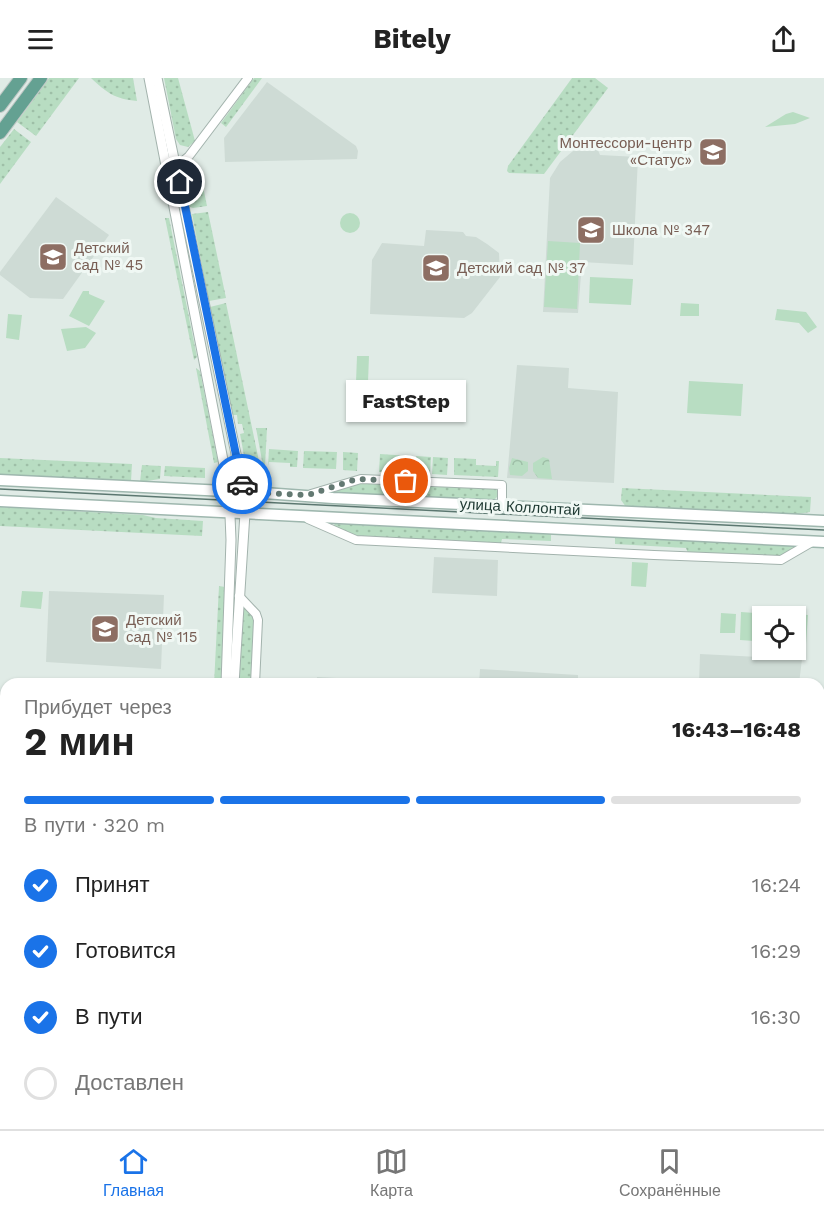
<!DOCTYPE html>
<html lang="ru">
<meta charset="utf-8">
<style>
body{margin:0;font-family:"Work Sans",sans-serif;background:#f2f2f2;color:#222;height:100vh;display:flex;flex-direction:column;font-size:22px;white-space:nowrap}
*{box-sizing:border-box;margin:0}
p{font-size:20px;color:#767676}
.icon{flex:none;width:33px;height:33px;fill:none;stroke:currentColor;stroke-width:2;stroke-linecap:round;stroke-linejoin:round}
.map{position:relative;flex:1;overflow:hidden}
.side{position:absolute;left:0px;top:600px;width:825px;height:452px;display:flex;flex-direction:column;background:#fff;border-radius:18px 18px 0 0;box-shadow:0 2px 4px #0004}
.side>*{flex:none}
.fabs{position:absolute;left:752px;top:528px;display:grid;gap:12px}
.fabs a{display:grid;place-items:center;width:54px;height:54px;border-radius:0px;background:#fff;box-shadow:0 2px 4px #0004;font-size:30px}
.pin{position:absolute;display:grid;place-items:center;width:51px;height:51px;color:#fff;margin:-26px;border:3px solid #fff;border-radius:50%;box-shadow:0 2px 6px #0007}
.courier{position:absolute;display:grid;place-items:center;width:60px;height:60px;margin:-30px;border:4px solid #1a73e8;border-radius:50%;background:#fff;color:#222;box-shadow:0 2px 8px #0007}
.bubble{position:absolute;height:42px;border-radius:0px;background:#fff;box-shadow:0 2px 4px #0004;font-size:20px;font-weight:700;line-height:42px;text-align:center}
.head em{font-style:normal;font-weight:700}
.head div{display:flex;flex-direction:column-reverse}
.head{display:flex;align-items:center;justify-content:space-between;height:102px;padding:0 24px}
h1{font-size:39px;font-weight:700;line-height:45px}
.bar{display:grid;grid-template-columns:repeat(4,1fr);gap:9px 6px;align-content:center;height:72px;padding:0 24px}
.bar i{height:8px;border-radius:4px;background:#e0e0e0}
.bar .current{background:#1a73e8}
.bar p{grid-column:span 4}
ol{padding:0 24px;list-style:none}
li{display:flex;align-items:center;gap:18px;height:66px}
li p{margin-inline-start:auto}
li .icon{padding:6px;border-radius:50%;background:#1a73e8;color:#fff;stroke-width:4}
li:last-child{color:#767676}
li i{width:33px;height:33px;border:3px solid #e0e0e0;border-radius:50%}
header{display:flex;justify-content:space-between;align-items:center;height:78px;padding:0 24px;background:#fff;font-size:27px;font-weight:700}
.tab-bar{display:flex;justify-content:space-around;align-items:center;height:84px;border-top:2px solid #e0e0e0;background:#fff;font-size:16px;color:#767676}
.tab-bar a{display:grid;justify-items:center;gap:3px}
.tab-bar .current{color:#1a73e8}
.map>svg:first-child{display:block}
.built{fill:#cedbd5}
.grass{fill:url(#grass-dots)}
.forest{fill:url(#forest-crowns)}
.park{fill:#b8ddc2}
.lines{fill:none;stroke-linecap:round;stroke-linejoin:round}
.river{stroke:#87c5d1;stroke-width:12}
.minor-casing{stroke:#a3b3ad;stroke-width:10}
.tertiary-casing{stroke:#a3b3ad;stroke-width:11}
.secondary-casing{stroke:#9eb7ae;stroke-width:13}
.primary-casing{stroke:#c1c8c6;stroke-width:14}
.minor{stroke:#fff;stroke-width:8}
.tertiary{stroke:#fff;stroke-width:9}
.secondary{stroke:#fff;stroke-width:10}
.primary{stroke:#64a192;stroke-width:12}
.tram{stroke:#5b7770;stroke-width:1.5}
.done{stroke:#637972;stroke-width:6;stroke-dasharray:0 10.8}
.route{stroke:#1a73e8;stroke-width:8}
.labels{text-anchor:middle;stroke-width:6;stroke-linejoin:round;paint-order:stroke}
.education-label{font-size:15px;fill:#785e54;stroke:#f0f8f4;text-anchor:start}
.street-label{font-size:15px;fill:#203b34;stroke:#f0f8f4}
</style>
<header><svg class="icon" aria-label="menu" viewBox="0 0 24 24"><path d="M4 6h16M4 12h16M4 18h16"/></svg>Bitely<svg class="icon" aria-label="share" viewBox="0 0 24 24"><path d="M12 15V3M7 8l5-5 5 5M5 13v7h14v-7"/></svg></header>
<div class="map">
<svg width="824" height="1051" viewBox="0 0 824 1051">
<defs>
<pattern id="grass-dots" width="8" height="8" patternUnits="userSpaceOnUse" patternTransform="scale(1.5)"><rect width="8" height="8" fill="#b8ddc2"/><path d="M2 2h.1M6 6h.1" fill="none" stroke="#9ebfa7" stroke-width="1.8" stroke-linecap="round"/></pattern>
<pattern id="forest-crowns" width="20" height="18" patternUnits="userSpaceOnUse" patternTransform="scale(1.5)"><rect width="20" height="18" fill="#b8ddc2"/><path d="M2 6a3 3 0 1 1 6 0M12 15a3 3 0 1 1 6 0" fill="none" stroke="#9ebfa7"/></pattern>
</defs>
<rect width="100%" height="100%" fill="#e0ebe6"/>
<g class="built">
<polygon points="267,4 356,68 358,73 357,81 225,84 224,60"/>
<polygon points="579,68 597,70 600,77 638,79 633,187 582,184 578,235 543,234 550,100 560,84"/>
<polygon points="56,119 109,157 63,221 30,220 0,197 0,194"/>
<polygon points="426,152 463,154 466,158 476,159 487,166 499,175 500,199 472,235 464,240 370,236 372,182 382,165 424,168"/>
<polygon points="517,287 569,290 568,310 618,314 614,405 507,400"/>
<polygon points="434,479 498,482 497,518 432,515"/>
<polygon points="49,513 164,517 161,591 46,584"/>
<polygon points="700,576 802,581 799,606 699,606"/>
<polygon points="480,591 578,597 578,606 479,606"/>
<polygon points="317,599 414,604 414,606 316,606"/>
<polygon points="6,972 6,1046 75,1046 68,1051 0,1051 0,977"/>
<polygon points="290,1046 393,1046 393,1051 289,1051"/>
<polygon points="674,1046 773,1046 772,1051 674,1051"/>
</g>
<g class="grass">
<polygon points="49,0 79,0 36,58 17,44"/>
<path d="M 91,0 L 133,0 L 137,23 C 115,21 107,15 91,0 Z"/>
<polygon points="164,0 178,0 195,63 188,69 180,67 176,61"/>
<polygon points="254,0 262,0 226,49 221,45"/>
<polygon points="572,0 595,0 608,10 544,96 509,95 507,93 508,88"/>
<polygon points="14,51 31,64 0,106 0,69"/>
<polygon points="201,99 207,128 193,130 190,129 185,103"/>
<polygon points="208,134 226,220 209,223 192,136"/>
<polygon points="165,140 169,140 197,279 194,282"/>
<polygon points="226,225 260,388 246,388 240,356 244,355 242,346 238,346 237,337 232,337 210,229"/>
<polygon points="196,290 200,293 218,384 214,385"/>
<polygon points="256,350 267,350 265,388 263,388"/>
<polygon points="269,371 298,373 297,389 290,389 290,385 269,384 268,388"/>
<polygon points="304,373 337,374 336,391 303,390"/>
<polygon points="343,374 358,375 357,393 343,392"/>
<polygon points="380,376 410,378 409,395 379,394"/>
<polygon points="416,378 431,379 430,396 415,396"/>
<polygon points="433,379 448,380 447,397 432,396"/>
<polygon points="0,380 132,386 131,403 0,397"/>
<polygon points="454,380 476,381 476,387 496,388 496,383 499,383 498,399 454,397"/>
<polygon points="142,387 161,388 160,401 140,404"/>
<polygon points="165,388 205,390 205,400 164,398"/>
<polygon points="360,404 496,411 498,414 497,419 493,423 334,414"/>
<polygon points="622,410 811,419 810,434 792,437 626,429 621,422"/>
<polygon points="0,429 143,437 156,440 203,443 202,458 0,448"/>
<polygon points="335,446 551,456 551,463 502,461 501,465 352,458 333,448"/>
<polygon points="615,459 791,467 794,470 780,479 775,479 688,475 686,470 615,466"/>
<polygon points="219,508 225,509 227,523 223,606 214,606"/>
<polygon points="242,526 251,534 254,541 251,606 237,606"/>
</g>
<g class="forest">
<polygon points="543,379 549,381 552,401 538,400 533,393 533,385"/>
<polygon points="512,380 528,384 528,393 522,398 510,397 509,390"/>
</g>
<g class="park">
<polygon points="793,34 810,40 795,46 765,49 786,36"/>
<circle cx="350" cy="145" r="10"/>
<polygon points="548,163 580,165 577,231 544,229"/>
<polygon points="590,199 633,201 631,227 589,225"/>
<polygon points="83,213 89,213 89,216 105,223 89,248 69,238"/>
<polygon points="681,225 699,226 699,238 680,238"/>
<polygon points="777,231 806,234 817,249 808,255 799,245 775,242"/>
<polygon points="8,236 22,237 19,262 6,260"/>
<polygon points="86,249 96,255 85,270 67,273 61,251"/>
<polygon points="357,278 369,278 368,304 356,304"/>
<polygon points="689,303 743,306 741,338 687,335"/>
<polygon points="632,484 648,485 646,509 631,508"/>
<polygon points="22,513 43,514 41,531 20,529"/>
<polygon points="741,534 755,535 754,563 740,562"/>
<polygon points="721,535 736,536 735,555 720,555"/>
<polygon points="778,535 808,537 806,566 795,566 795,538 778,538"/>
</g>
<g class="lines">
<g class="river">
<polyline points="0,728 6,736"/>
<polyline points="166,1051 167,1046"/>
</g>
<g class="minor-casing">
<g id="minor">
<polyline points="171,88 183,83 189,78 248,0"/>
<polyline points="311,416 361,401 502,407 502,428"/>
<polyline points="308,441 356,462 654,477 781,482 812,464"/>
<polyline points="239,518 256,536 258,542 255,606"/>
<polyline points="233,1051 233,1046"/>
</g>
</g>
<g class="tertiary-casing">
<g id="tertiary">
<polyline points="149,0 229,413 231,462 226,606"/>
<polyline points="157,0 244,414 245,435 234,606"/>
<polyline points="205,1051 205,1046"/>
<polyline points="211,1051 212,1046"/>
</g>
</g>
<g class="secondary-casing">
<g id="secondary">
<polyline points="0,402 264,415 333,420 824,443"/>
<polyline points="0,423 824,464"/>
</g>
</g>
<g class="primary-casing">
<g id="primary">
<polyline points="0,28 21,0"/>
<polyline points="0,55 41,0"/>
</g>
</g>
<use href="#minor" class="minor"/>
<use href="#tertiary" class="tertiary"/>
<use href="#secondary" class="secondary"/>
<use href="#primary" class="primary"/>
<polyline class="tram" points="0,411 824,452"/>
</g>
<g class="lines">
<polyline class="done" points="242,406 244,414 308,417 357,401 406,403"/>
<polyline class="route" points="180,104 242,406"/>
</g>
<defs>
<g id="school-square" transform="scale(1.5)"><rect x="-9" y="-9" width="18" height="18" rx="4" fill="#8d6e63" stroke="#f0f8f4"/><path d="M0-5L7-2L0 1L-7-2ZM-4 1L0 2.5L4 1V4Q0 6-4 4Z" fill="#fff"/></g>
</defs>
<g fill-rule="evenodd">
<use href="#school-square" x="713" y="74"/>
<use href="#school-square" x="591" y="152"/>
<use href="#school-square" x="53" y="179"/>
<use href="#school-square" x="436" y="190"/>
<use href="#school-square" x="105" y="551"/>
</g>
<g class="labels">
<g class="education-label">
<text x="692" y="70" text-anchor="end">Монтессори-центр<tspan x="692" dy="17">«Статус»</tspan></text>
<text x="612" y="157">Школа № 347</text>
<text x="74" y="175">Детский<tspan x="74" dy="17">сад № 45</tspan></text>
<text x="457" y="195">Детский сад № 37</text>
<text x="126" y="547">Детский<tspan x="126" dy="17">сад № 115</tspan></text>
</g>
<g class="street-label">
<text transform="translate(520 429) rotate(3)" y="5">улица Коллонтай</text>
</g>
</g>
</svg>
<div class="fabs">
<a><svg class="icon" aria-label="locate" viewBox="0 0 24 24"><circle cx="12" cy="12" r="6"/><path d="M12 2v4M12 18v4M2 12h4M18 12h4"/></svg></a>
</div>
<div class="pin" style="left:406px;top:403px;background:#ea580c"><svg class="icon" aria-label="bag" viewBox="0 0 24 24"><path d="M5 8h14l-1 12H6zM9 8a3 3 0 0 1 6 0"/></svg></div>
<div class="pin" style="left:180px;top:104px;background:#1f2937"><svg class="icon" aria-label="home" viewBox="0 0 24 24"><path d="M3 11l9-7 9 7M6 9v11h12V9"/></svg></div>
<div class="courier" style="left:242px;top:406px"><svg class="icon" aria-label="car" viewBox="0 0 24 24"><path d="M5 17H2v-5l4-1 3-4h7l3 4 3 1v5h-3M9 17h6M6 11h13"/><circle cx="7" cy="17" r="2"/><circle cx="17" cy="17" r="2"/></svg></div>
<div class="bubble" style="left:346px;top:302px;width:120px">FastStep</div>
<section class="side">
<div class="head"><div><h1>2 мин</h1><p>Прибудет через</p></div><em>16:43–16:48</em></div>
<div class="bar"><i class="current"></i><i class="current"></i><i class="current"></i><i></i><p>В пути · 320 m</p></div>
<ol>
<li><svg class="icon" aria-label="check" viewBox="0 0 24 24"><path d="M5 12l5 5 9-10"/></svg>Принят<p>16:24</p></li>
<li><svg class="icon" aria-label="check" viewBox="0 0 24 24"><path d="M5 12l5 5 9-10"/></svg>Готовится<p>16:29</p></li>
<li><svg class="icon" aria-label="check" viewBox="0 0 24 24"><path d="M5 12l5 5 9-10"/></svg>В пути<p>16:30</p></li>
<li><i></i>Доставлен</li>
</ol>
</section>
</div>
<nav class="tab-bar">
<a class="current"><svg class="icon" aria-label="home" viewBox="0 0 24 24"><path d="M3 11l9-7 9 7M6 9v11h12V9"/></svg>Главная</a>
<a><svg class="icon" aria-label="map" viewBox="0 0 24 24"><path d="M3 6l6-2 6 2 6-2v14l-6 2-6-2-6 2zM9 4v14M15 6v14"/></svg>Карта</a>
<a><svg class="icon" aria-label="saved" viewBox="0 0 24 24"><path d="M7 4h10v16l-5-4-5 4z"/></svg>Сохранённые</a>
</nav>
